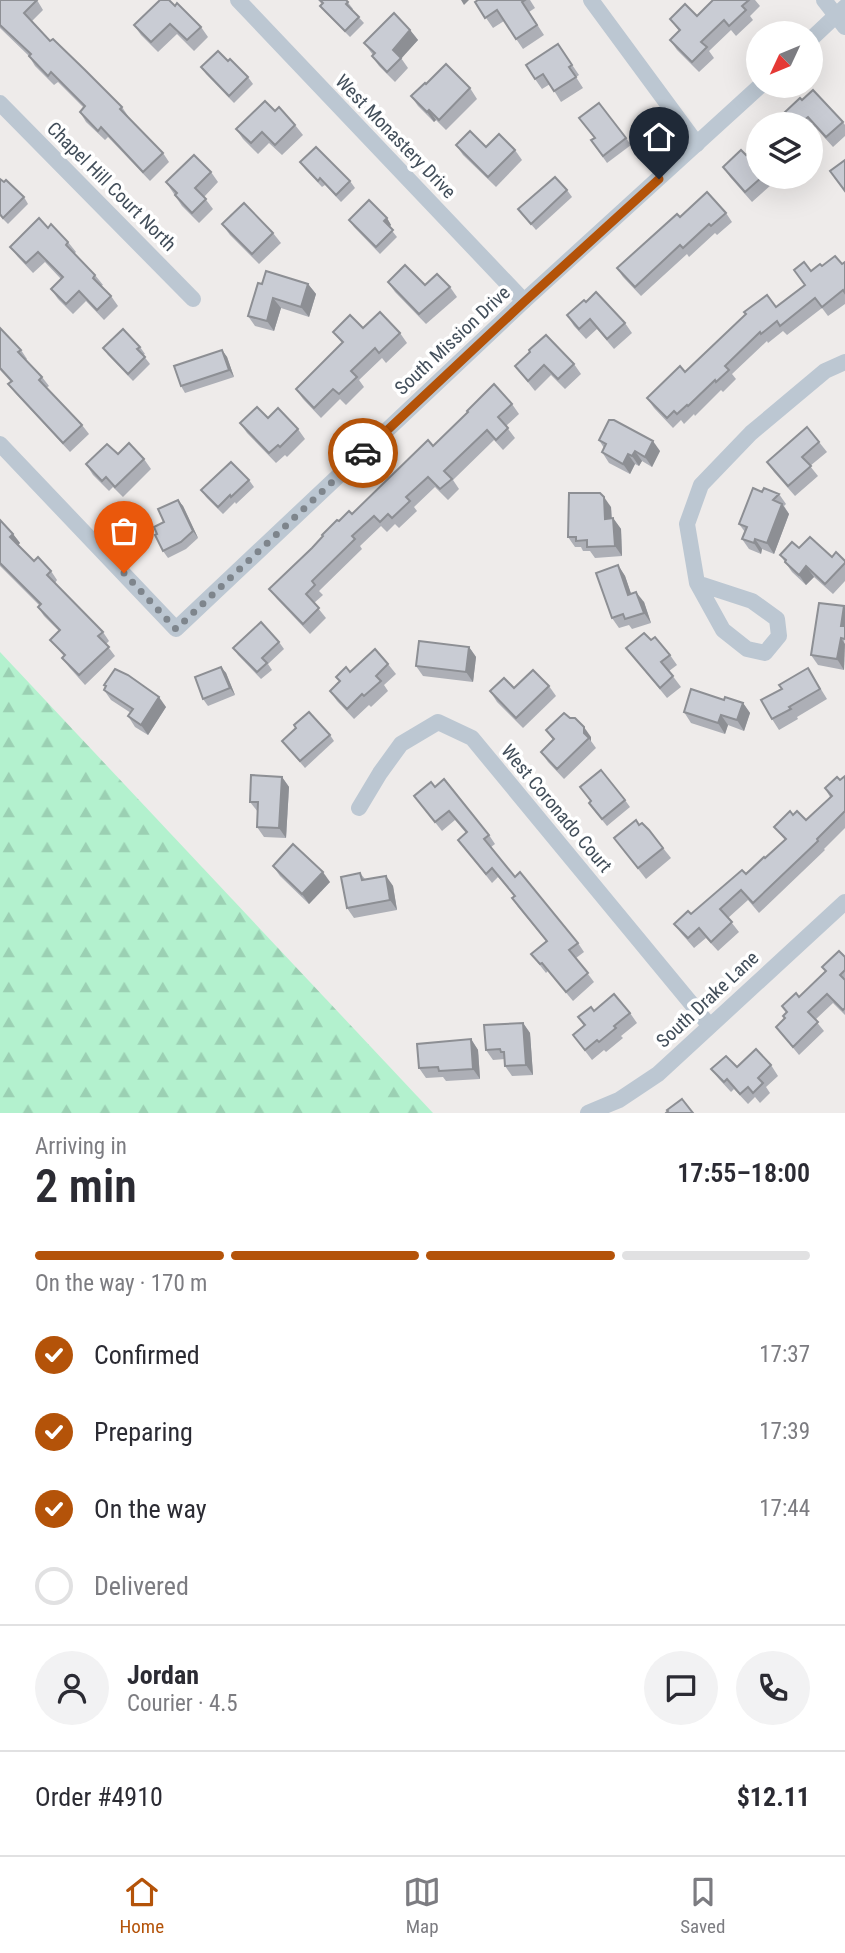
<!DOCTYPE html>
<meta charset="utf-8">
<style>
body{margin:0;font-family:"Roboto Condensed",sans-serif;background:#f2f2f3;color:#2b2b33;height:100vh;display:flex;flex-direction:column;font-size:26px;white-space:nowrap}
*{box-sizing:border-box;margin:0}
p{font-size:23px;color:#7c7c81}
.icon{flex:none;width:38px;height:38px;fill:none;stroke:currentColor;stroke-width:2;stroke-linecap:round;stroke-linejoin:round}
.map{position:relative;height:1113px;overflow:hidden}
.drawer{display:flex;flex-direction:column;background:#fff;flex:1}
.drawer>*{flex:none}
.needle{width:46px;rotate:226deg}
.controls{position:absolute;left:746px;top:21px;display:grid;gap:14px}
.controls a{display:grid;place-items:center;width:77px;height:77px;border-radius:50%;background:#fff;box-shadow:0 7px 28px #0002;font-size:35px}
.pin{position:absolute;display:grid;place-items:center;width:60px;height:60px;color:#fff;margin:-72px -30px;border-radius:50% 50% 50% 0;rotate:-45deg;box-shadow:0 0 7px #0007}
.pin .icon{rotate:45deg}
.courier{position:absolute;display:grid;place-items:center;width:70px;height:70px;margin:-35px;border:5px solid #b45309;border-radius:50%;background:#fff;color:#222;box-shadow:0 2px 9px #0007}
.overview em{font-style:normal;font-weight:600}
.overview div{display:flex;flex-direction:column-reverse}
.overview{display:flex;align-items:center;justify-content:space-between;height:119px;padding:0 35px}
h1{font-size:46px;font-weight:600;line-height:52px}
.bar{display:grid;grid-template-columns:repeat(4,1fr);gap:10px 7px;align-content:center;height:84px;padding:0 35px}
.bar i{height:9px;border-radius:5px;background:#e1e1e2}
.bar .selected{background:#b45309}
.bar p{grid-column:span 4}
.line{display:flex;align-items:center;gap:18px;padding:0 35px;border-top:2px solid #e1e1e2}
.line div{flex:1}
.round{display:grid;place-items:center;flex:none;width:74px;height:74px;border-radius:37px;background:#f2f2f3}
ol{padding:0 35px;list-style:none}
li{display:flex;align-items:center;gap:21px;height:77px}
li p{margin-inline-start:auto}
li .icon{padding:7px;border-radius:50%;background:#b45309;color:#fff;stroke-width:4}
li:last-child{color:#7c7c81}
li i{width:38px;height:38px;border:4px solid #e1e1e2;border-radius:50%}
.menu{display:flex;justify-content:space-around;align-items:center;height:98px;border-top:2px solid #e1e1e2;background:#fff;font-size:19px;color:#7c7c81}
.menu a{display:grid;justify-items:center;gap:4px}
.menu .selected{color:#b45309}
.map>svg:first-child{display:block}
.forest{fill:url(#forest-firs)}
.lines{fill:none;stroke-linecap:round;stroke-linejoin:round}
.minor{stroke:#bcc7d2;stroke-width:16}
.wall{fill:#adafb6}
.shaded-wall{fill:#8d8f94}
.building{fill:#c9ccd4;stroke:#8d8f94;stroke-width:2}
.done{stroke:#7e858c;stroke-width:7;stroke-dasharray:0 12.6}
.route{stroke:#b45309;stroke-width:9}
.labels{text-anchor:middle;stroke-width:7;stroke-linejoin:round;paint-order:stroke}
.street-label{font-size:19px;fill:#424e5a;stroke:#fff}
</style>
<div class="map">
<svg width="845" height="1113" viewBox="0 0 845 1113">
<defs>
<pattern id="forest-firs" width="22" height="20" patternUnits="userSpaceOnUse" patternTransform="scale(1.75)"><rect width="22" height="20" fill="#b3f1ce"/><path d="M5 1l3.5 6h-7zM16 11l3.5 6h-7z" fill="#9bd0b3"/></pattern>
</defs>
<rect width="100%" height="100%" fill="#eeebea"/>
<polygon class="forest" points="0,652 433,1113 0,1113"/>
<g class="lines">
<g class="minor">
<polyline points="238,0 524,301"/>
<polyline points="591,0 697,144"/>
<polyline points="824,0 845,27"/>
<polyline points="810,40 845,7"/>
<polyline points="0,103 193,299"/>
<polyline points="0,444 176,629 524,301 760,86"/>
<polyline points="697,583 752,601 777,619 779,636 765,653 747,649 723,630 697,583 687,524 701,485 751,433 825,371 845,362"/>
<polyline points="359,808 380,773 401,744 438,722 472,738 709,1025"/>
<polyline points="588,1113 619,1100 658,1074 845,902"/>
</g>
</g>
<g class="wall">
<polygon points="0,0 37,0 43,10 32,21 50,41 122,107 128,116 128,117 163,153 169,162 150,181 108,137 105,140 86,122 80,112 84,108 58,82 54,85 35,66 29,56 0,28"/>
<polygon points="318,0 346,0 353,9 352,10 364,23 350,37 325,12 320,6 322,4"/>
<polygon points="478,0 530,0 535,8 529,12 544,35 523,49 504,21 493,28 475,2"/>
<polygon points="713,0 755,0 760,6 750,16 753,20 736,36 731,30 709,51 714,58 699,72 677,50 670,40 679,31 670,19 697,16"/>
<polygon points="175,6 201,27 208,37 194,51 177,34 158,52 141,35 134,25"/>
<polygon points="410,30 418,40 401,58 408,68 395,82 379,66 372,56 373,55 364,43"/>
<polygon points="558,44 579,75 576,77 583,88 561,102 550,84 542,89 535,79"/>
<polygon points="228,61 248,77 253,84 234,103 206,74 201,67"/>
<polygon points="426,84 470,88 477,99 446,130 436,120 434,122 418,106 411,96"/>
<polygon points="802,100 843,122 845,125 845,136 833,147 815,127 810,131 810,124 794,124 785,112"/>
<polygon points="275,111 295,125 303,135 282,155 269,143 258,154 243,139 236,129"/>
<polygon points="626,138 631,145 607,163 591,140"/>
<polygon points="456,145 515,150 522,160 496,187 463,155"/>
<polygon points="300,162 350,181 355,188 341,202 325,185 322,187 305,169"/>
<polygon points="723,167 758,177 780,177 752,202 730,177"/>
<polygon points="211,172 218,182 204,197 213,209 199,223 182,206 166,182"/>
<polygon points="0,179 24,197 28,204 8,224 0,216"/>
<polygon points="567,190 572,197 536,230 518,209"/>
<polygon points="726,213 732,222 717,235 715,233 689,257 687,254 641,296 623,277 617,268 680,217"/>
<polygon points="387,218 391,225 389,227 397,237 380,254 354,227 349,220"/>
<polygon points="222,224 273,233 281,243 259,264 230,235"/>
<polygon points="48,228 68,242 76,252 74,254 95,275 103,285 101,286 111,296 118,306 104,320 86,301 73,314 58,299 51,289 61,279 45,262 33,273 18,257 10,247"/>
<polygon points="845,262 845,304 828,316 822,308 787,335 783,331 768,343 767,341 732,374 736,379 723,392 721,390 695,416 694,414 684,424 681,420 673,428 654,408 647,398 776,307 804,285 811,271 822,266 842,264"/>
<polygon points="388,282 450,287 457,297 426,324 395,292"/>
<polygon points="262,284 308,284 316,294 309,317 281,308 274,331 255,326 248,316"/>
<polygon points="586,302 625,323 632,333 614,349 597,329 586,339 574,326 567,315"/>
<polygon points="0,328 21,350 27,359 26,360 42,377 49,386 46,388 82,425 89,434 70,452 15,393 8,384 11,382 0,370"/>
<polygon points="363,328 400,333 407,343 386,363 382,358 359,380 364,387 346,405 340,399 321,418 303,399 296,389 342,343 333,332"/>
<polygon points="140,347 145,354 143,355 150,364 133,381 108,355 103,348"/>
<polygon points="222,350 227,357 234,377 185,393 181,386"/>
<polygon points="574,364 581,374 565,389 551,375 535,391 515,366"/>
<polygon points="512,404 519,414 506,426 515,438 503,450 494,440 453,480 459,489 448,500 435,487 414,507 417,511 399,528 395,524 387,532 381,526 360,546 362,549 319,591 323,595 314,603 326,618 310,634 277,599 269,589 339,521 352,514 433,446"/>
<polygon points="268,418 298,429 305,439 287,457 285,455 276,463 247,433 240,423"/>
<polygon points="599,440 660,451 652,467 642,461 639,466 635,464 630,474 609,463 602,452 604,448"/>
<polygon points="819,442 827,452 810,466 818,476 795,496 774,472 767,462"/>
<polygon points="118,454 144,459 151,469 123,497 113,487 109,491 93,475 86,464"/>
<polygon points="249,480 254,487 236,504 235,502 223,514 206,497 201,490"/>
<polygon points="762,492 779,494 786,504 784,506 789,514 774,554 762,549 761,554 749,549 742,539 745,532 739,524"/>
<polygon points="178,500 183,506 198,538 186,549 168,558 163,551 157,534"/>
<polygon points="611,507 612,519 613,518 621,529 622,556 595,558 590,551 583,551 581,547 575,547 568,537"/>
<polygon points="0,520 13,534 20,543 18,545 34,561 51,571 57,580 55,583 103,632 109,641 106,644 115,656 85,685 69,667 62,658 64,656 50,640 59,631 44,616 38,607 39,605 0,566"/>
<polygon points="799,548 845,561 845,581 833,594 814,577 806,585 792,572 780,555"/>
<polygon points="618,565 625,576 631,594 644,602 651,623 632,629 629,625 619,628 612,618"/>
<polygon points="844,606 845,608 844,670 818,665 811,655"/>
<polygon points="651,640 670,655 677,665 669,671 681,687 667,698 626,648"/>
<polygon points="279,642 284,649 268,664 272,670 261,679 238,655 233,648"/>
<polygon points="469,647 476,657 473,682 423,676 416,666"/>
<polygon points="388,664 396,674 384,685 388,691 371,707 369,705 354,719 337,701 330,691 340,682 336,677 350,672"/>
<polygon points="221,667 226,673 235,695 208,706 203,699"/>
<polygon points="808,668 827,699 797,717 798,719 779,730 772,719 782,689"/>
<polygon points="104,685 166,707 148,735 135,727 128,716 131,713 111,700 104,690 106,687"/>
<polygon points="549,686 556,696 523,728 497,702 490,691"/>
<polygon points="743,703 750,713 744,731 728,725 725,734 691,723 684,712"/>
<polygon points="296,728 330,735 334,741 305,768 282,741"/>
<polygon points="546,730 591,737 591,741 596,748 564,779 548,762 541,752 553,740"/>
<polygon points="845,776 845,828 824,849 825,850 759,913 748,900 728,918 739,932 718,951 706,938 694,948 681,933 674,924 691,914 765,858 785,840 774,827 793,815 806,820 830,797 825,788 840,780"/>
<polygon points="282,777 289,787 286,838 264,837 257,827 258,812 250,802"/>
<polygon points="435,787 489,835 495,844 491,847 515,877 578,943 584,952 576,958 594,982 573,1001 548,971 546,973 531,954 546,941 518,907 512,898 514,896 498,877 492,883 458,840 466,833 455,820 442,831 414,796"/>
<polygon points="580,787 625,800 630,807 607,826 594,810 589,803 591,801"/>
<polygon points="614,838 663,848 671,858 646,879"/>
<polygon points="273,866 330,882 309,904 280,876"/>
<polygon points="360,873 365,879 386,876 393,886 397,910 354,918 347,908"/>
<polygon points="845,957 845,1015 833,1003 815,1020 824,1031 799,1055 776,1027 785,1018 787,1013 782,1006 799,997 826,972 822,967"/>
<polygon points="594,1011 630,1013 637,1023 621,1036 623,1038 606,1052 604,1050 592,1060 573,1035 584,1026 578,1017"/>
<polygon points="523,1023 530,1033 533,1075 512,1076 505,1066 505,1059 493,1060 486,1050"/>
<polygon points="471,1039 478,1050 480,1079 446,1081 443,1077 426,1078 419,1068"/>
<polygon points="771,1065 778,1076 766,1087 770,1093 760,1103 755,1097 748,1104 734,1089 731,1092 719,1079 711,1069"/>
</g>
<g class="shaded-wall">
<polygon points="461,0 469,0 464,5"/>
<polygon points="410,30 418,40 400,60 393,50"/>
<polygon points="429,110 436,120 434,122 427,112"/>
<polygon points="387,218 391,225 388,228 384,221"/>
<polygon points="308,284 316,294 309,317 301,307"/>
<polygon points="273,298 281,308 274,331 267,321"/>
<polygon points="222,350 227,357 234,377 229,370"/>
<polygon points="653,441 660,451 652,467 645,457"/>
<polygon points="635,451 642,461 639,466 632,456"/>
<polygon points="628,454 635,464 630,474 623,464"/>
<polygon points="604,497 611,507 612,529 605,519"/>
<polygon points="178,500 183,506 198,538 193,531"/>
<polygon points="782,504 789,514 774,554 767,543"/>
<polygon points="613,518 621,529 622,556 615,546"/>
<polygon points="13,534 20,543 17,546 10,537"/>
<polygon points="755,539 762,549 761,554 754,543"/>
<polygon points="618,565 625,576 635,605 628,595"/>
<polygon points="806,566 814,577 806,585 799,575"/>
<polygon points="636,592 644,602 651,623 644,613"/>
<polygon points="844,606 845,608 845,632 841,626"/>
<polygon points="841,638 845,644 844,670 837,659"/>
<polygon points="469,647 476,657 473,682 466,672"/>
<polygon points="221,667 226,673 235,695 230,688"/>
<polygon points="159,697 166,707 148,735 141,725"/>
<polygon points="743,703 750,713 744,731 737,720"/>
<polygon points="721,715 728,725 725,734 718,723"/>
<polygon points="584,727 591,737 591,741 584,733"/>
<polygon points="282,777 289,787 286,838 279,828"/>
<polygon points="323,872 330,882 309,904 302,894"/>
<polygon points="386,876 393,886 397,910 390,900"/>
<polygon points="523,1023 530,1033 533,1075 526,1065"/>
<polygon points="471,1039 478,1050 480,1079 473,1069"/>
</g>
<g class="building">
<polygon points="0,0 37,0 24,13 50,41 53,39 84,69 122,107 120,109 163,153 143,172 101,127 98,131 80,112 85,106 51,72 48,76 29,56 31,54 0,25"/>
<polygon points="160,0 169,0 175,6 177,3 201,27 187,40 170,24 151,42 134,25"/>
<polygon points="320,0 346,0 348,2 346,4 359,17 345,31 320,6 323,3"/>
<polygon points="478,0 525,0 522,2 537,25 516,39 497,10 485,18 475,2"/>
<polygon points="713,0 749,0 742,6 746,10 729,26 724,20 701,42 707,47 692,62 670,40 680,30 670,19 685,4 697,16"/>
<polygon points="394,13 410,30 393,50 401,58 387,72 372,56 375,53 364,43"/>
<polygon points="558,44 572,65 569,67 576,77 554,91 543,74 535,79 526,65"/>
<polygon points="218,51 228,61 230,59 248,77 229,96 201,67"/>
<polygon points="446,64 470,88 439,120 429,110 427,112 411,96 425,83 426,84"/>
<polygon points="813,90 843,122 826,137 808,117 799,124 796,124 785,112 800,98 802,100"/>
<polygon points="265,101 275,111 279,107 295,125 275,145 262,132 251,143 236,129"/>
<polygon points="599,103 626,138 603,156 591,140 595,138 579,118"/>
<polygon points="470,131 486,147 499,134 515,150 488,177 456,145"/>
<polygon points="758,144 758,177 762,177 745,192 723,167 741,150 746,155"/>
<polygon points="316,147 350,181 336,195 320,178 318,181 300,162"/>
<polygon points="194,155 211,172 195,188 206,199 192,213 175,195 177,193 166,182"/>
<polygon points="845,160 845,191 830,171"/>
<polygon points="555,177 567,190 531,224 518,209"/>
<polygon points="0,179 4,182 6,180 24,197 3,218 0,214"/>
<polygon points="707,192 726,213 711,226 709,224 683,248 680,245 635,287 617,268 677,214 680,217"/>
<polygon points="369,200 387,218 384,221 393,230 376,247 349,220"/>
<polygon points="244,203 273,233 252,254 222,224"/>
<polygon points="39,218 48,228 51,224 68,242 66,245 95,275 93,278 111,296 97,310 79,291 66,304 51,289 63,277 38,252 26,263 10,247"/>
<polygon points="835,256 842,264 845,262 845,293 843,290 822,307 815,298 780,326 777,321 761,334 760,332 725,366 729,370 716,382 715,380 688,406 687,405 677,414 674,411 667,418 647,398 680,366 685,372 746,314 744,312 767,295 776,307 805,285 794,270 804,262 811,271 820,264 822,266"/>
<polygon points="405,265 425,285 437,274 450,287 419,314 388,282"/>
<polygon points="266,271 308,284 301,307 273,298 267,321 248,316 258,283 262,284"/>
<polygon points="596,292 625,323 607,339 590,319 579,329 567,315 584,300 586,302"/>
<polygon points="380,312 400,333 379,353 375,348 351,371 357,377 339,394 333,389 314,408 296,389 343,342 333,332 350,315 363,328"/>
<polygon points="0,328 21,350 18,352 42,377 39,380 82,425 63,443 8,384 12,381 0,368"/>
<polygon points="123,329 140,347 137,349 145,357 128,374 103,348"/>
<polygon points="546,335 574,364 558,379 544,365 528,381 515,366 530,352 529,350"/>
<polygon points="222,350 229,370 181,386 174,366"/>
<polygon points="494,384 512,404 498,417 508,428 496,440 487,430 444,471 452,479 440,489 428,477 406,497 410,501 392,518 388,514 380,522 374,516 352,536 355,539 312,581 315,585 306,594 319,608 303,624 269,589 312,548 323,536 322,535 337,520 339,521 349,511 352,514 428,440 433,446 468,412 467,411"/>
<polygon points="257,407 268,418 278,408 298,429 280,447 278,445 269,453 240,423"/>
<polygon points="609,420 614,420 653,441 645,457 635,451 632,456 628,454 623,464 602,452 606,444 599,440"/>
<polygon points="807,427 819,442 802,457 811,466 788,486 767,462"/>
<polygon points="129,443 144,459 115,487 106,477 102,481 86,464 107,444 118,454"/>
<polygon points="231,462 249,480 231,497 230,495 218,507 201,490"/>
<polygon points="753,488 762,492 764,488 779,494 773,500 782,504 767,543 755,539 754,543 742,539 747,527 739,524"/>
<polygon points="569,493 600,493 604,497 605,519 613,518 615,546 587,547 587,540 576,541 576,537 568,537"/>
<polygon points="178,500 193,531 181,542 163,551 155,535 157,534 154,527 164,522 158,509"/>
<polygon points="0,520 13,534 10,537 34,561 38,557 51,571 47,575 103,632 98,636 109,647 79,675 62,658 65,655 50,640 60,630 38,607 41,604 0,563"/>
<polygon points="810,537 832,557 836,552 845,561 845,563 825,584 806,566 799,575 785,562 786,560 780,555 792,542 799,548"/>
<polygon points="618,565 628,595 636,592 644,613 625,619 623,614 612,618 596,573"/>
<polygon points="819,603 844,606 841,626 845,626 845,639 841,638 837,659 811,655"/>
<polygon points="261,622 279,642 262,658 267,663 257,672 233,648"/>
<polygon points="644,633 651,640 655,637 670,655 661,662 673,676 660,688 626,648"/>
<polygon points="419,641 469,647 466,672 416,666"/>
<polygon points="375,649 388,664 376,676 381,681 364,696 362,694 347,709 330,691 340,681 336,677 346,667 350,672"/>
<polygon points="221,667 230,688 203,699 195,677"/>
<polygon points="808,668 820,689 789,707 791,709 772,719 761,700 782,689 779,685"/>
<polygon points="115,669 128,675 159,697 141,725 128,716 133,709 104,690 106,686 104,685"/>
<polygon points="533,670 549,686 516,718 490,691 504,678 514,688"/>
<polygon points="691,689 724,700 725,697 743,703 737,720 721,715 718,723 684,712"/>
<polygon points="309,712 330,735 300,761 282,741 296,728 294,725"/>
<polygon points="564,713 570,718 575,718 584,727 584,733 589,738 557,769 541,752 554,739 546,730"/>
<polygon points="601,770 625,800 602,819 589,803 591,801 580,787"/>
<polygon points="251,775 282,777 279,828 257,827 258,802 250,802"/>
<polygon points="845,776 845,811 817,839 818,841 753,903 741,890 720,909 732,922 711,942 699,928 688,938 674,924 688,911 691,914 742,870 746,874 764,857 765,858 786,839 774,827 790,811 793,815 797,811 806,820 832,796 825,788 837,777 840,780"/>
<polygon points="444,779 489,835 484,839 515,877 520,872 578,943 569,950 588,973 566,992 542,963 540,964 531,954 547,941 512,898 515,896 492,868 486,874 458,840 467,832 449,811 435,822 414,796 431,782 435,787"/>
<polygon points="636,820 639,825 642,823 649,830 663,848 638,868 614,838"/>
<polygon points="293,844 323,872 302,894 273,866"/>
<polygon points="360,873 362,880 386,876 390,900 347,908 341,877"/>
<polygon points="839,951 845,957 845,970 840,975 845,980 845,1008 843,1010 827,994 808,1012 818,1022 793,1047 776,1027 785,1018 783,1016 787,1012 782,1006 796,993 799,997 826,971 822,967"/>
<polygon points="614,994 630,1013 614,1026 616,1028 599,1042 597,1040 585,1050 573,1035 585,1025 578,1017 591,1007 594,1011"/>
<polygon points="523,1023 526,1065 505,1066 504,1052 501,1052 500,1049 486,1050 484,1025"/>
<polygon points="471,1039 473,1069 439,1071 438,1067 419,1068 417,1044"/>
<polygon points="756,1049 771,1065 758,1078 763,1083 753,1093 748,1087 740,1094 727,1079 724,1082 711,1069 726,1056 737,1067"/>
<polygon points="682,1099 693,1113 666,1113 668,1111 667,1110"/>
</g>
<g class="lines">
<polyline class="done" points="124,573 176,629 363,453"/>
<polyline class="route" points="363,453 524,302 659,179"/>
</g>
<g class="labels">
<g class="street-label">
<text transform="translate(396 136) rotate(46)" y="7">West Monastery Drive</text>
<text transform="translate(112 186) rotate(45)" y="7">Chapel Hill Court North</text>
<text transform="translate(452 340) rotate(-43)" y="7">South Mission Drive</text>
<text transform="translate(557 808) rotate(50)" y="7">West Coronado Court</text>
<text transform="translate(707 999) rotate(-43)" y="7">South Drake Lane</text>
</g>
</g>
</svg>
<div class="controls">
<a><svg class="needle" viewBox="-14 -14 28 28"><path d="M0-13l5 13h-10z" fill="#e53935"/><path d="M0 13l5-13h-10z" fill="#7c7c81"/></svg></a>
<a><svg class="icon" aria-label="layers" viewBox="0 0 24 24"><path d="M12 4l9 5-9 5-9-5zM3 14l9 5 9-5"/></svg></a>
</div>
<div class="pin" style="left:124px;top:573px;background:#ea580c"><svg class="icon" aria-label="bag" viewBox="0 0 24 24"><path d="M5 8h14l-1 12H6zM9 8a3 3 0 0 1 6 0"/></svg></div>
<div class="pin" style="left:659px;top:179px;background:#1f2937"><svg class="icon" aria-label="home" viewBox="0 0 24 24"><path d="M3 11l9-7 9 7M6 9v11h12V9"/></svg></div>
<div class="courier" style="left:363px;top:453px"><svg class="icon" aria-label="car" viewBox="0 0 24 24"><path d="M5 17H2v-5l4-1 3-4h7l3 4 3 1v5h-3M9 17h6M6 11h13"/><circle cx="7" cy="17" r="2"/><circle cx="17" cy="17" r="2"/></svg></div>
</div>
<section class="drawer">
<div class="overview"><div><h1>2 min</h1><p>Arriving in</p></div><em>17:55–18:00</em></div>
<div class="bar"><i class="selected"></i><i class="selected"></i><i class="selected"></i><i></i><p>On the way · 170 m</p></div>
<ol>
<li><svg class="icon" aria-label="check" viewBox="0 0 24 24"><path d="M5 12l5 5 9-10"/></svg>Confirmed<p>17:37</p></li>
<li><svg class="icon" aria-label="check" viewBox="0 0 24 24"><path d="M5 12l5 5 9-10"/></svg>Preparing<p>17:39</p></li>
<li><svg class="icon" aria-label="check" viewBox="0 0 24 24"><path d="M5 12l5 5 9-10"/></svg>On the way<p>17:44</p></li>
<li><i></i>Delivered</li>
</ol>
<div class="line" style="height:126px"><a class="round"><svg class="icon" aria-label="person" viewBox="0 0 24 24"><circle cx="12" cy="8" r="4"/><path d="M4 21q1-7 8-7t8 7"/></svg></a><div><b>Jordan</b><p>Courier · 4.5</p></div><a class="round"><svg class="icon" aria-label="chat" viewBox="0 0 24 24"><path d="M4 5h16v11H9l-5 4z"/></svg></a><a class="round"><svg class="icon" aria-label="phone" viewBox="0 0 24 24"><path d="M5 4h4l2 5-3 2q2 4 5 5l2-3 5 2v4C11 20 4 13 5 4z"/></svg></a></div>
<div class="line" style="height:91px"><div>Order #4910</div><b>$12.11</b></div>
</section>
<nav class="menu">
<a class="selected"><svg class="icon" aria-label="home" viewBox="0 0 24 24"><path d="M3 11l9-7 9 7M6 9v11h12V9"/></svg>Home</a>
<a><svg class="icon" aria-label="map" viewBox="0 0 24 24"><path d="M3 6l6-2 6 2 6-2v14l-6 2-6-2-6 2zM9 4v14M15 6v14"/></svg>Map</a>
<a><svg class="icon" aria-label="saved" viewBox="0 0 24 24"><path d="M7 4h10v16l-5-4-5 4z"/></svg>Saved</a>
</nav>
